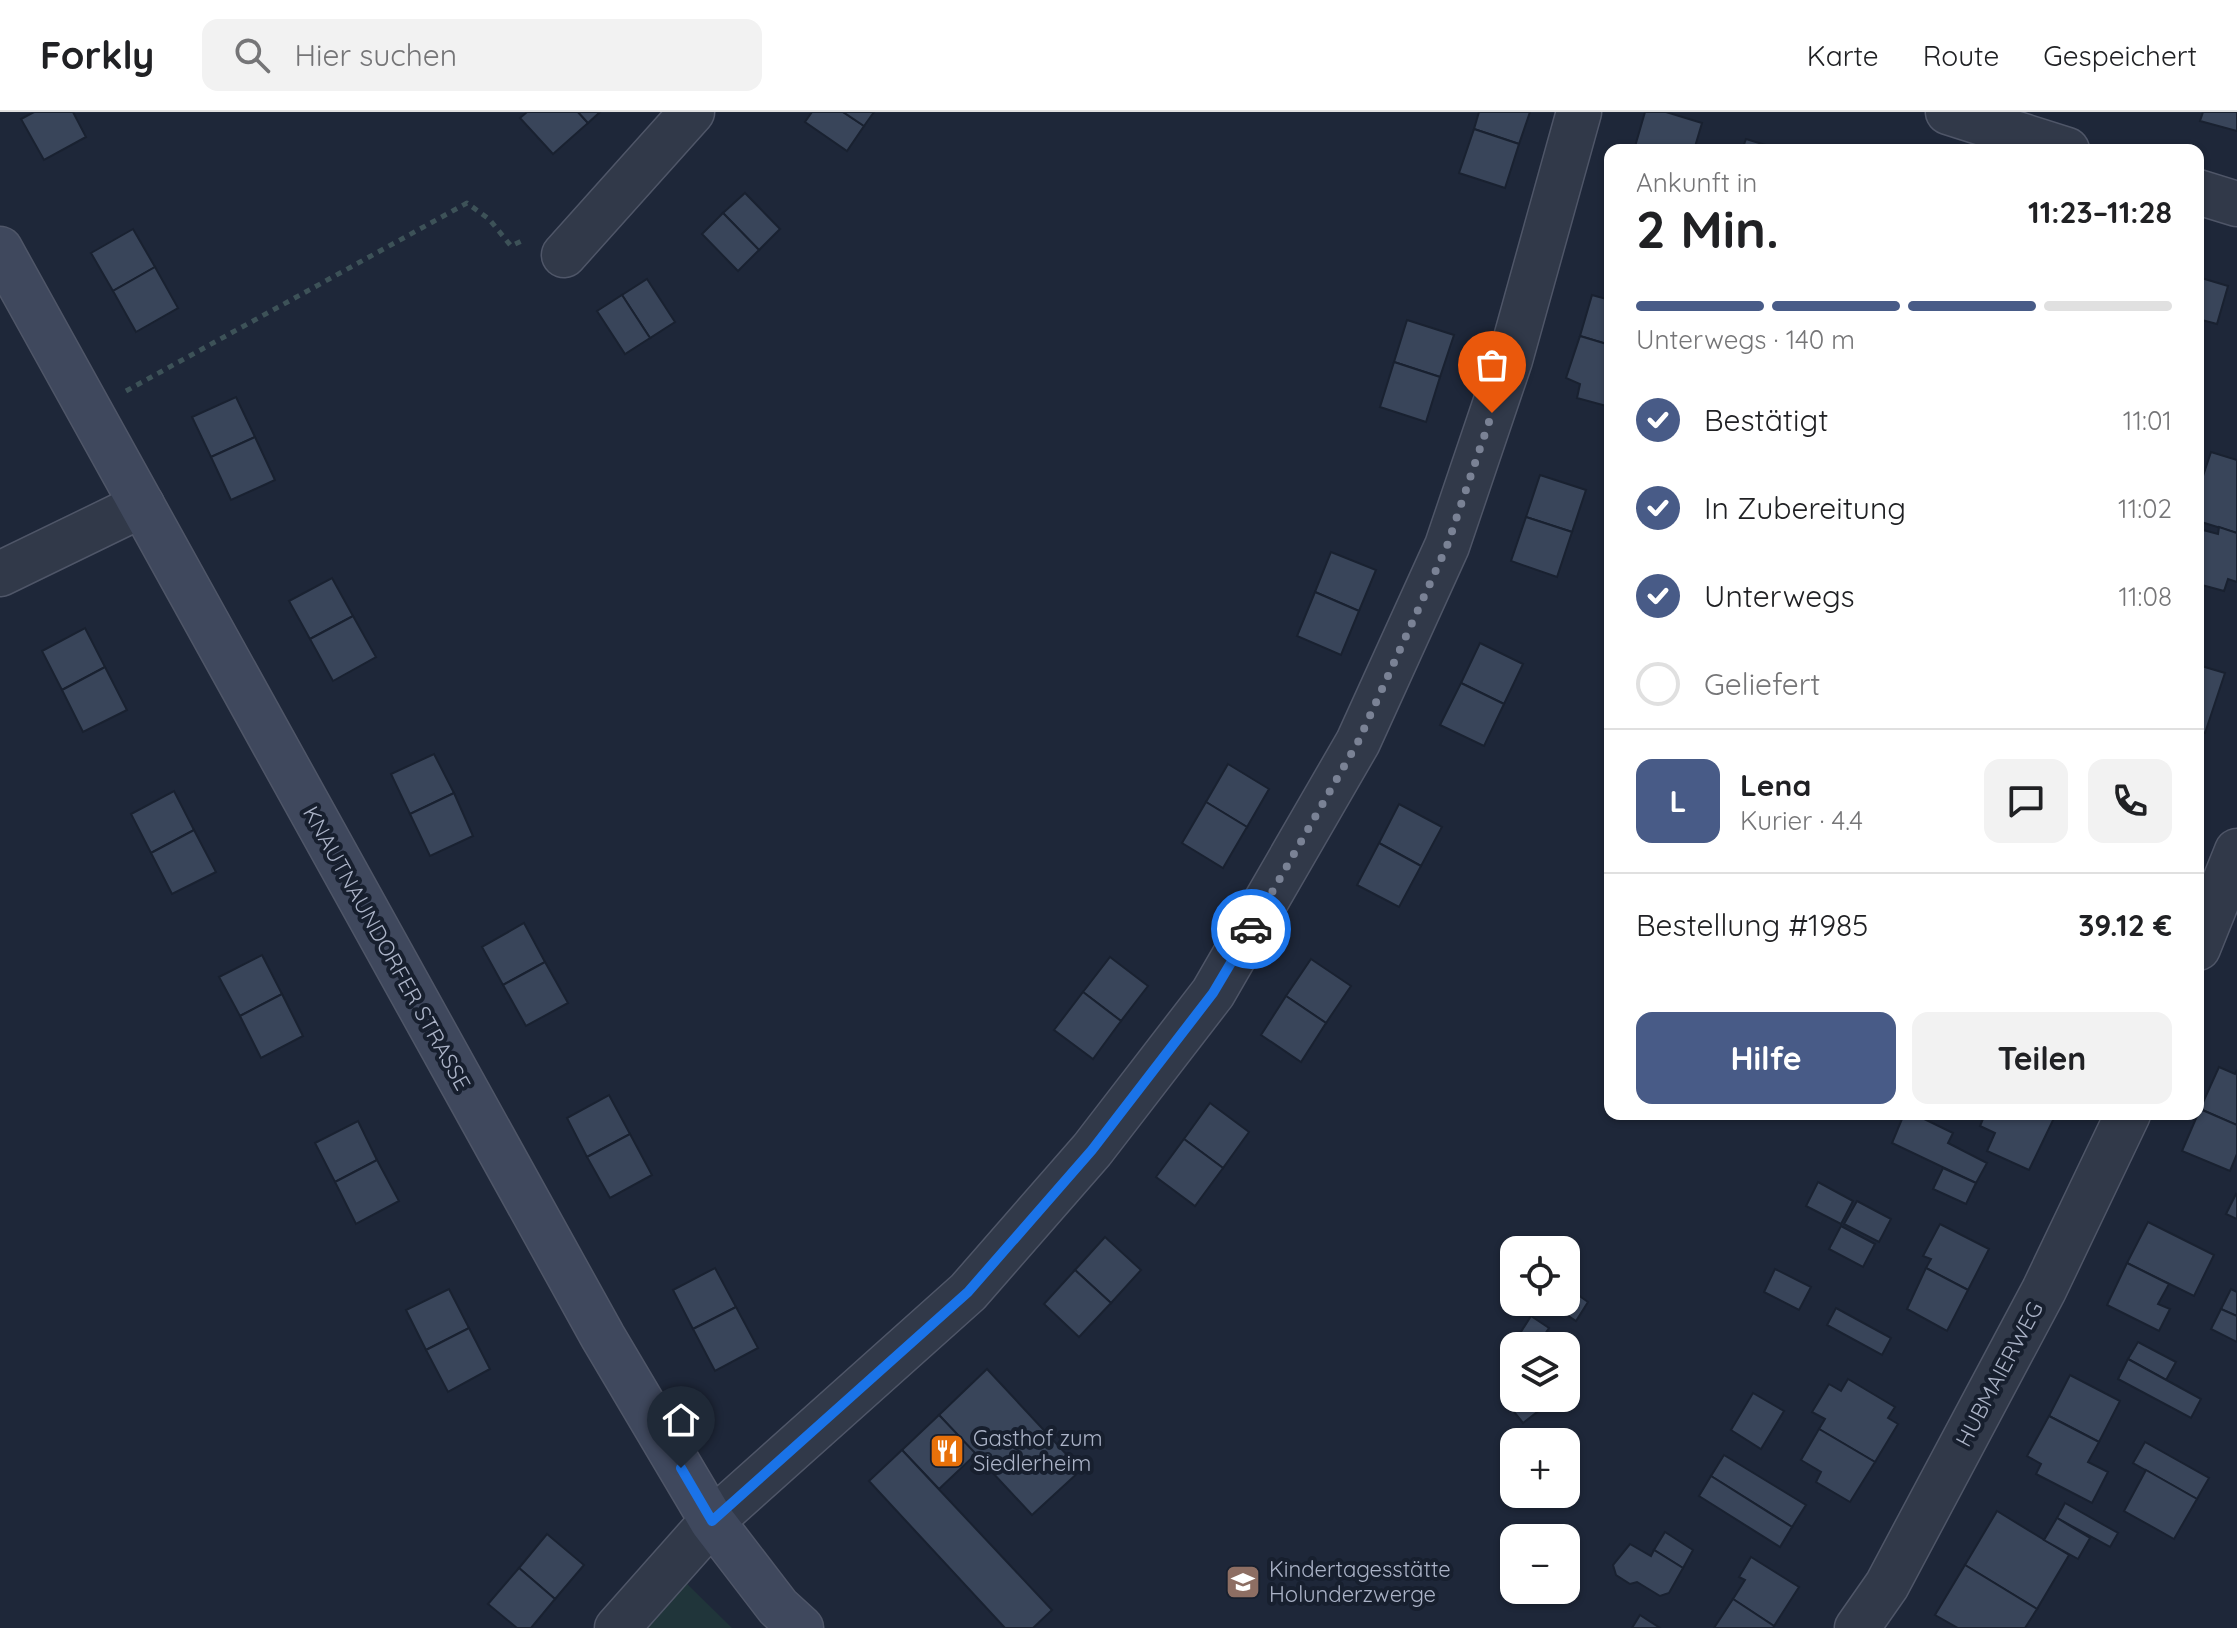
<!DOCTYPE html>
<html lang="de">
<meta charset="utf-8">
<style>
body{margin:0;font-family:Quicksand,sans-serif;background:#f2f2f2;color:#202124;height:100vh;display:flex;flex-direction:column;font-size:30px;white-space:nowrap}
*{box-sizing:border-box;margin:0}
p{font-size:26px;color:#757577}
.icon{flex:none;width:44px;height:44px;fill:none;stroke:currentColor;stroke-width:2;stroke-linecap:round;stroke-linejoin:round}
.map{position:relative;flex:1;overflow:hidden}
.details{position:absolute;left:1604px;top:32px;width:600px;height:976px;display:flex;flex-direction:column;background:#fff;border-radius:16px;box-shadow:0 2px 6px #0004}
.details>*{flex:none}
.controls{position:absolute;left:1500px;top:1124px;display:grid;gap:16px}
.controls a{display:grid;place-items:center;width:80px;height:80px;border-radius:16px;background:#fff;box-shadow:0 2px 6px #0004;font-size:40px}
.pin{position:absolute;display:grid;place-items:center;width:68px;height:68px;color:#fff;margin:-82px -34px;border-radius:50% 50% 50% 0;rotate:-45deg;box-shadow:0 0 8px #0007}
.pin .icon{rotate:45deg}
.courier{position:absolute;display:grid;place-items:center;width:80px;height:80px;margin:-40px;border:6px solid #1a73e8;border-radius:50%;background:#fff;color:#222;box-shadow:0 2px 10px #0007}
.headline em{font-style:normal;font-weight:800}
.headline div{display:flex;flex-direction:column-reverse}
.headline{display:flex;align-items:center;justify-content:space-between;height:136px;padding:0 32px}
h1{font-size:52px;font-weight:800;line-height:60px}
.bar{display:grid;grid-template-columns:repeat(4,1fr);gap:12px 8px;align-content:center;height:96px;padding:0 32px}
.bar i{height:10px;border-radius:6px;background:#e0e0e0}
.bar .active{background:#485b87}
.bar p{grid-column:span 4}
.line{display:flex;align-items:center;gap:20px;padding:0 32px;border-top:2px solid #e0e0e0}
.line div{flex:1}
.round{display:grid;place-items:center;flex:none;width:84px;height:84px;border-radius:16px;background:#f2f2f2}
ol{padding:0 32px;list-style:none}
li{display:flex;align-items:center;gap:24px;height:88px}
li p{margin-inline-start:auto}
li .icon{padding:8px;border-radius:50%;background:#485b87;color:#fff;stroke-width:4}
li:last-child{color:#757577}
li i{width:44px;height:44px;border:4px solid #e0e0e0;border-radius:50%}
.button{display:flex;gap:16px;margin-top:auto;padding:16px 32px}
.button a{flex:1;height:92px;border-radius:16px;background:#485b87;color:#fff;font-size:32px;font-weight:800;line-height:92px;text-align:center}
.button a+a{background:#f2f2f2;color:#202124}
header{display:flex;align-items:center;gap:48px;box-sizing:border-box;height:112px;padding:0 40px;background:#fff;border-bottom:2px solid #e0e0e0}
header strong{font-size:38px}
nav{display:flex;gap:44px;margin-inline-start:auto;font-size:28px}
.search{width:560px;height:72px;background:#f2f2f2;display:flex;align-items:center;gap:20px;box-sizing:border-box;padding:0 28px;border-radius:16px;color:#757577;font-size:30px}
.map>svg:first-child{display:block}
.green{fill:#20353a}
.building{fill:#39455a;stroke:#192130;stroke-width:2}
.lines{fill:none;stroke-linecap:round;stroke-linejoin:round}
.street-casing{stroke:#4f5668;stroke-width:47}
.secondary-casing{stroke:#4f5668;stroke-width:47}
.path{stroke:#3d5258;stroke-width:5;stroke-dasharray:6 6;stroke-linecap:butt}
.street{stroke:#313949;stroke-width:44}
.secondary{stroke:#3f485d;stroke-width:44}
.done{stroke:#7a8295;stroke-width:8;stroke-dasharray:0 14.4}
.route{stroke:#1a73e8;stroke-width:10}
.labels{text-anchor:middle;stroke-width:8;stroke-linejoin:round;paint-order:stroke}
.street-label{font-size:22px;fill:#abb3c7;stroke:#171f2e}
.poi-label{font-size:22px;fill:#abb3c7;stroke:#171f2e;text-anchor:start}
</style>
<header>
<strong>Forkly</strong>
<div class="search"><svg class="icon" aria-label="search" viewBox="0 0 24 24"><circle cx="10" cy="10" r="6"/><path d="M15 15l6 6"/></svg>Hier suchen</div>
<nav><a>Karte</a><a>Route</a><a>Gespeichert</a></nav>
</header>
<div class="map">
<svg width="2237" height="1516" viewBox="0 0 2237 1516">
<rect width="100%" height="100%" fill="#1e2739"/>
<polygon class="green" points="684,1469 732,1516 641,1516"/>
<g class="building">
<polygon points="34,0 73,0 86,25 44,48 21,7"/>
<polygon points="527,0 578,0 588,11 553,42 520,6"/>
<polygon points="578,0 600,0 588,11"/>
<polygon points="812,0 843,0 864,14 847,39 805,10"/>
<polygon points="843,0 874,0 864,14"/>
<polygon points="1479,0 1530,0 1519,32 1474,17"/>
<polygon points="1645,0 1666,0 1702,11 1694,38 1634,38"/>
<polygon points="2203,0 2237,0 2237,19 2200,9"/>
<polygon points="1474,17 1519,32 1505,76 1459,61"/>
<polygon points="1746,27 1782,38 1742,38"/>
<polygon points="745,81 780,117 759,138 723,101"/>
<polygon points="723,101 759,138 738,159 702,122"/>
<polygon points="133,117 155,155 113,179 91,141"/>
<polygon points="155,155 178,196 136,220 113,179"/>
<polygon points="2198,165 2228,174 2217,212 2198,207"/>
<polygon points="647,167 675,210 650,226 622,183"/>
<polygon points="622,183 650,226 625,242 597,199"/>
<polygon points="1592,183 1610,188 1610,233 1580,224"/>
<polygon points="1407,208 1454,223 1440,265 1394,250"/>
<polygon points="1580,224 1610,233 1610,295 1577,286 1580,272 1566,266"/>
<polygon points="1394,250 1440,265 1426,310 1380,295"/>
<polygon points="236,285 255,325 211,345 192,305"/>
<polygon points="255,325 275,368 231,388 211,345"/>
<polygon points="2211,340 2237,348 2237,421 2198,409 2198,379"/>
<polygon points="1540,363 1586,378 1572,420 1526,405"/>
<polygon points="1526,405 1572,420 1557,465 1511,449"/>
<polygon points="2219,415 2237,421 2237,470 2228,467 2224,479 2198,472 2198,433 2203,418 2218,422"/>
<polygon points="1331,440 1376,458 1359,499 1315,480"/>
<polygon points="332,466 353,504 310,527 289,489"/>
<polygon points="1315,480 1359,499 1341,543 1297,524"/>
<polygon points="353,504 376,545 333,569 310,527"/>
<polygon points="85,516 105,555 62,578 42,539"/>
<polygon points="1480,531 1523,552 1504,592 1461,571"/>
<polygon points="2198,553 2225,561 2205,621 2198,618"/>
<polygon points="105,555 127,598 83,620 62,578"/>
<polygon points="1461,571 1504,592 1484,634 1440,613"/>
<polygon points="434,642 454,681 410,702 391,662"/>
<polygon points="1228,652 1269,677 1247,715 1206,690"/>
<polygon points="174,679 194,718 151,741 131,702"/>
<polygon points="454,681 473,724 430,744 410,702"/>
<polygon points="1206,690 1247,715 1223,756 1182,731"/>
<polygon points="1399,692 1442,715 1421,754 1379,731"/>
<polygon points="194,718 216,760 172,782 151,741"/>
<polygon points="1379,731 1421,754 1399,795 1357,773"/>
<polygon points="524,811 545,850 503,873 482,835"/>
<polygon points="262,843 282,882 240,904 219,865"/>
<polygon points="1110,845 1148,874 1121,909 1083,880"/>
<polygon points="1311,847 1351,874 1326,911 1286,884"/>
<polygon points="545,850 568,891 526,914 503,873"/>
<polygon points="1083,880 1121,909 1093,947 1054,918"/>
<polygon points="282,882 303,924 261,946 240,904"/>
<polygon points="1286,884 1326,911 1301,950 1261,923"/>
<polygon points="2219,955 2235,962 2237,958 2237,1013 2200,997"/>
<polygon points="609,983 630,1022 587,1045 567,1006"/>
<polygon points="1210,991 1249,1020 1223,1056 1184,1027"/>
<polygon points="2200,997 2237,1013 2237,1042 2230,1059 2182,1039"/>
<polygon points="1904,1002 1914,1002 1953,1021 1948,1031 1987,1051 1976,1071 1892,1031"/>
<polygon points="1985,1002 2056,1002 2029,1058 1987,1039 1995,1021 1980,1014"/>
<polygon points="358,1009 377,1048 335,1070 315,1031"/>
<polygon points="630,1022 652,1063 610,1086 587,1045"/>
<polygon points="1184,1027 1223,1056 1195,1094 1156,1065"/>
<polygon points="377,1048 399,1089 356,1112 335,1070"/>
<polygon points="1943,1056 1976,1071 1966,1092 1933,1077"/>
<polygon points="1818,1070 1853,1089 1841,1112 1806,1094"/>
<polygon points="2236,1082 2237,1083 2237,1107 2226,1102"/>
<polygon points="1857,1089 1891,1107 1879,1130 1844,1112"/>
<polygon points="2148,1110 2214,1143 2194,1184 2127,1151"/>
<polygon points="1940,1112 1989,1137 1968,1178 1926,1156 1931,1147 1923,1144"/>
<polygon points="1841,1114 1875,1132 1863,1155 1829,1137"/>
<polygon points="1105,1125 1141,1158 1111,1191 1075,1158"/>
<polygon points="2127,1151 2169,1172 2158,1192 2170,1197 2159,1219 2107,1193"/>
<polygon points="715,1156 736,1195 693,1217 673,1178"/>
<polygon points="1926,1156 1968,1178 1947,1219 1907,1197"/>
<polygon points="1775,1157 1811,1175 1799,1198 1764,1180"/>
<polygon points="1075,1158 1111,1191 1079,1225 1044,1192"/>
<polygon points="449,1177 469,1216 426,1238 406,1198"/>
<polygon points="2231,1177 2237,1180 2237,1204 2221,1197"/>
<polygon points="1571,1178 1588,1190 1576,1209 1558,1197 1563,1190 1566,1190"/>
<polygon points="736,1195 758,1236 715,1259 693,1217"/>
<polygon points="1836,1196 1891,1226 1882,1243 1827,1213"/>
<polygon points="2221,1197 2237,1204 2237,1230 2211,1217"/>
<polygon points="1531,1204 1549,1216 1537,1234 1519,1223"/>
<polygon points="469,1216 490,1257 448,1280 426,1238"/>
<polygon points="2138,1230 2176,1250 2166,1268 2128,1247"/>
<polygon points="2128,1247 2201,1287 2191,1306 2118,1267"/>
<polygon points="987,1257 1081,1358 1032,1403 939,1303"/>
<polygon points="2070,1263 2120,1289 2099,1330 2049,1304"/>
<polygon points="1848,1267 1895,1295 1888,1306 1898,1312 1875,1350 1819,1317 1825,1307 1812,1300 1829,1272 1841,1279"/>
<polygon points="1753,1281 1784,1299 1761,1337 1731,1318"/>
<polygon points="1521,1286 1532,1286 1541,1297 1523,1311 1510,1295"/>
<polygon points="939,1303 976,1342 939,1377 902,1338"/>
<polygon points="2049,1304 2099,1330 2088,1350 2108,1360 2092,1391 2036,1362 2041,1352 2027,1344"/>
<polygon points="1819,1317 1875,1350 1850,1390 1816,1370 1821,1360 1801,1348"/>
<polygon points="2145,1330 2209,1366 2197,1387 2133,1351"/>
<polygon points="902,1338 1052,1498 1033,1516 1005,1516 869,1369"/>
<polygon points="1724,1343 1806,1393 1792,1415 1711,1364"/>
<polygon points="2146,1358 2197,1387 2174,1427 2124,1399"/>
<polygon points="1711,1364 1792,1415 1780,1435 1699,1384"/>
<polygon points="2065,1391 2118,1421 2110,1435 2057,1406"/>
<polygon points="1997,1399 2069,1443 2037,1497 1965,1453"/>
<polygon points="2057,1406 2090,1426 2078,1447 2044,1428"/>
<polygon points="1665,1420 1693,1438 1683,1456 1654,1438"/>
<polygon points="547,1422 584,1453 555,1487 519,1456"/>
<polygon points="1630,1432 1651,1444 1654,1438 1683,1456 1669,1481 1660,1484 1637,1470 1630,1472 1616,1463 1613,1453"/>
<polygon points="1751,1445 1799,1475 1774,1514 1733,1487 1745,1468 1739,1465"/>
<polygon points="1965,1453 2037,1497 2025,1516 1958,1516 1935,1503"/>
<polygon points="519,1456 555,1487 531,1516 517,1516 488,1492"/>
<polygon points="1733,1487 1774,1514 1773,1516 1714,1516"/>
<polygon points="1640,1503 1660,1516 1632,1516"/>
</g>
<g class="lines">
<g class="street-casing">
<g id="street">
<polyline points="1948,0 2067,38"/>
<polyline points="2198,80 2237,92"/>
<polyline points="564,143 692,0"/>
<polyline points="0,462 142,393"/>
<polyline points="2198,836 2237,739"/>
<polyline points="617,1516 712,1409 968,1180 1092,1038 1213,881 1358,630 1447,434 1510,248 1579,0"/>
<polyline points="1857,1516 1887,1473 2044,1178 2128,1002"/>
</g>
</g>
<g class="secondary-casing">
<polyline id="secondary" points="0,137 603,1225 712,1409 778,1495 801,1516"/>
</g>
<polyline class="path" points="126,279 467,91 489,107 511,134 524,128"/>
<use href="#street" class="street"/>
<use href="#secondary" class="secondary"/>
</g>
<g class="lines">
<polyline class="done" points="1251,817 1358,630 1447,434 1492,301"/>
<polyline class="route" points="681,1356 712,1409 968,1180 1092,1038 1213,881 1251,817"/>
</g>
<defs>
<g id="restaurant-square" transform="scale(1.8)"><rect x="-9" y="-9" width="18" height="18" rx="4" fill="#e8710a" stroke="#171f2e"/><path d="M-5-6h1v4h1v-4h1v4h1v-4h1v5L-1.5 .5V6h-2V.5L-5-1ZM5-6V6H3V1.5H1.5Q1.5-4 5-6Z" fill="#fff"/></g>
<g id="school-square" transform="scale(1.8)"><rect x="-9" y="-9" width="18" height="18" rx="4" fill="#8d6e63" stroke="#171f2e"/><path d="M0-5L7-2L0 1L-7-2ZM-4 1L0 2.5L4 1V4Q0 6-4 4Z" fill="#fff"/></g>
</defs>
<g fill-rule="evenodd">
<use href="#restaurant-square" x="947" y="1339"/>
<use href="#school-square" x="1243" y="1470"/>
</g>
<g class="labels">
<g class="street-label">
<text transform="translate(387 836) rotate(61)" y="8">KNAUTNAUNDORFER STRASSE</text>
<text transform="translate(1999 1262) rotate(-62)" y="8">HUBMAIERWEG</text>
</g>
<g class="poi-label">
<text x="973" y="1334">Gasthof zum<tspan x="973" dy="25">Siedlerheim</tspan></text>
<text x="1269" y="1465">Kindertagesstätte<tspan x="1269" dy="25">Holunderzwerge</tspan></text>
</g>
</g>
</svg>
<div class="controls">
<a><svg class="icon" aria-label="locate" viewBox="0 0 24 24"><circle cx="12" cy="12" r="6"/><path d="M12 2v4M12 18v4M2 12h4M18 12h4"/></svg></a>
<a><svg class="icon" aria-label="layers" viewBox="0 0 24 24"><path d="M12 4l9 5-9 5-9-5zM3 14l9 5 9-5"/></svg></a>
<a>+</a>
<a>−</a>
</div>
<div class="pin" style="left:1492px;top:301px;background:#ea580c"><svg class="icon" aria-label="bag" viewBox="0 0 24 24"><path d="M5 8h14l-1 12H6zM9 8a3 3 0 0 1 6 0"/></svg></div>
<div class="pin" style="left:681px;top:1356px;background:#1f2937"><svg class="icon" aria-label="home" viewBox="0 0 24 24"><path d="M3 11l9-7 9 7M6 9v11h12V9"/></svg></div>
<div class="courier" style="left:1251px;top:817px"><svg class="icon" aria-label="car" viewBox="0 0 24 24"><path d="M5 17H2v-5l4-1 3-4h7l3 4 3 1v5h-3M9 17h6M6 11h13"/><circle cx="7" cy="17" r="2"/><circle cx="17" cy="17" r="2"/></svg></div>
<section class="details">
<div class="headline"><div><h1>2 Min.</h1><p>Ankunft in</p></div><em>11:23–11:28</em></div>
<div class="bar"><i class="active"></i><i class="active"></i><i class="active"></i><i></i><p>Unterwegs · 140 m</p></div>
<ol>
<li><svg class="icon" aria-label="check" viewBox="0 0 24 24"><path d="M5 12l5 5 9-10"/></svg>Bestätigt<p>11:01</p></li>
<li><svg class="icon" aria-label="check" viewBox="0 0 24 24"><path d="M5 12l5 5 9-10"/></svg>In Zubereitung<p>11:02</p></li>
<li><svg class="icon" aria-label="check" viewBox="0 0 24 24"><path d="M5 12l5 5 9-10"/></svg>Unterwegs<p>11:08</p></li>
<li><i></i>Geliefert</li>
</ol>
<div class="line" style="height:144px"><b class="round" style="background:#485b87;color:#fff">L</b><div><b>Lena</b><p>Kurier · 4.4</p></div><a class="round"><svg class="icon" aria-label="chat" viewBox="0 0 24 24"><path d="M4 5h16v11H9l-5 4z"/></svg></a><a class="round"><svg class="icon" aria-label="phone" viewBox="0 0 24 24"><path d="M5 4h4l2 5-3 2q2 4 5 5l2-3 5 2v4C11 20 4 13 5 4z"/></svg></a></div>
<div class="line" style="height:104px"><div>Bestellung #1985</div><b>39.12 €</b></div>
<div class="button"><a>Hilfe</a><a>Teilen</a></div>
</section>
</div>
